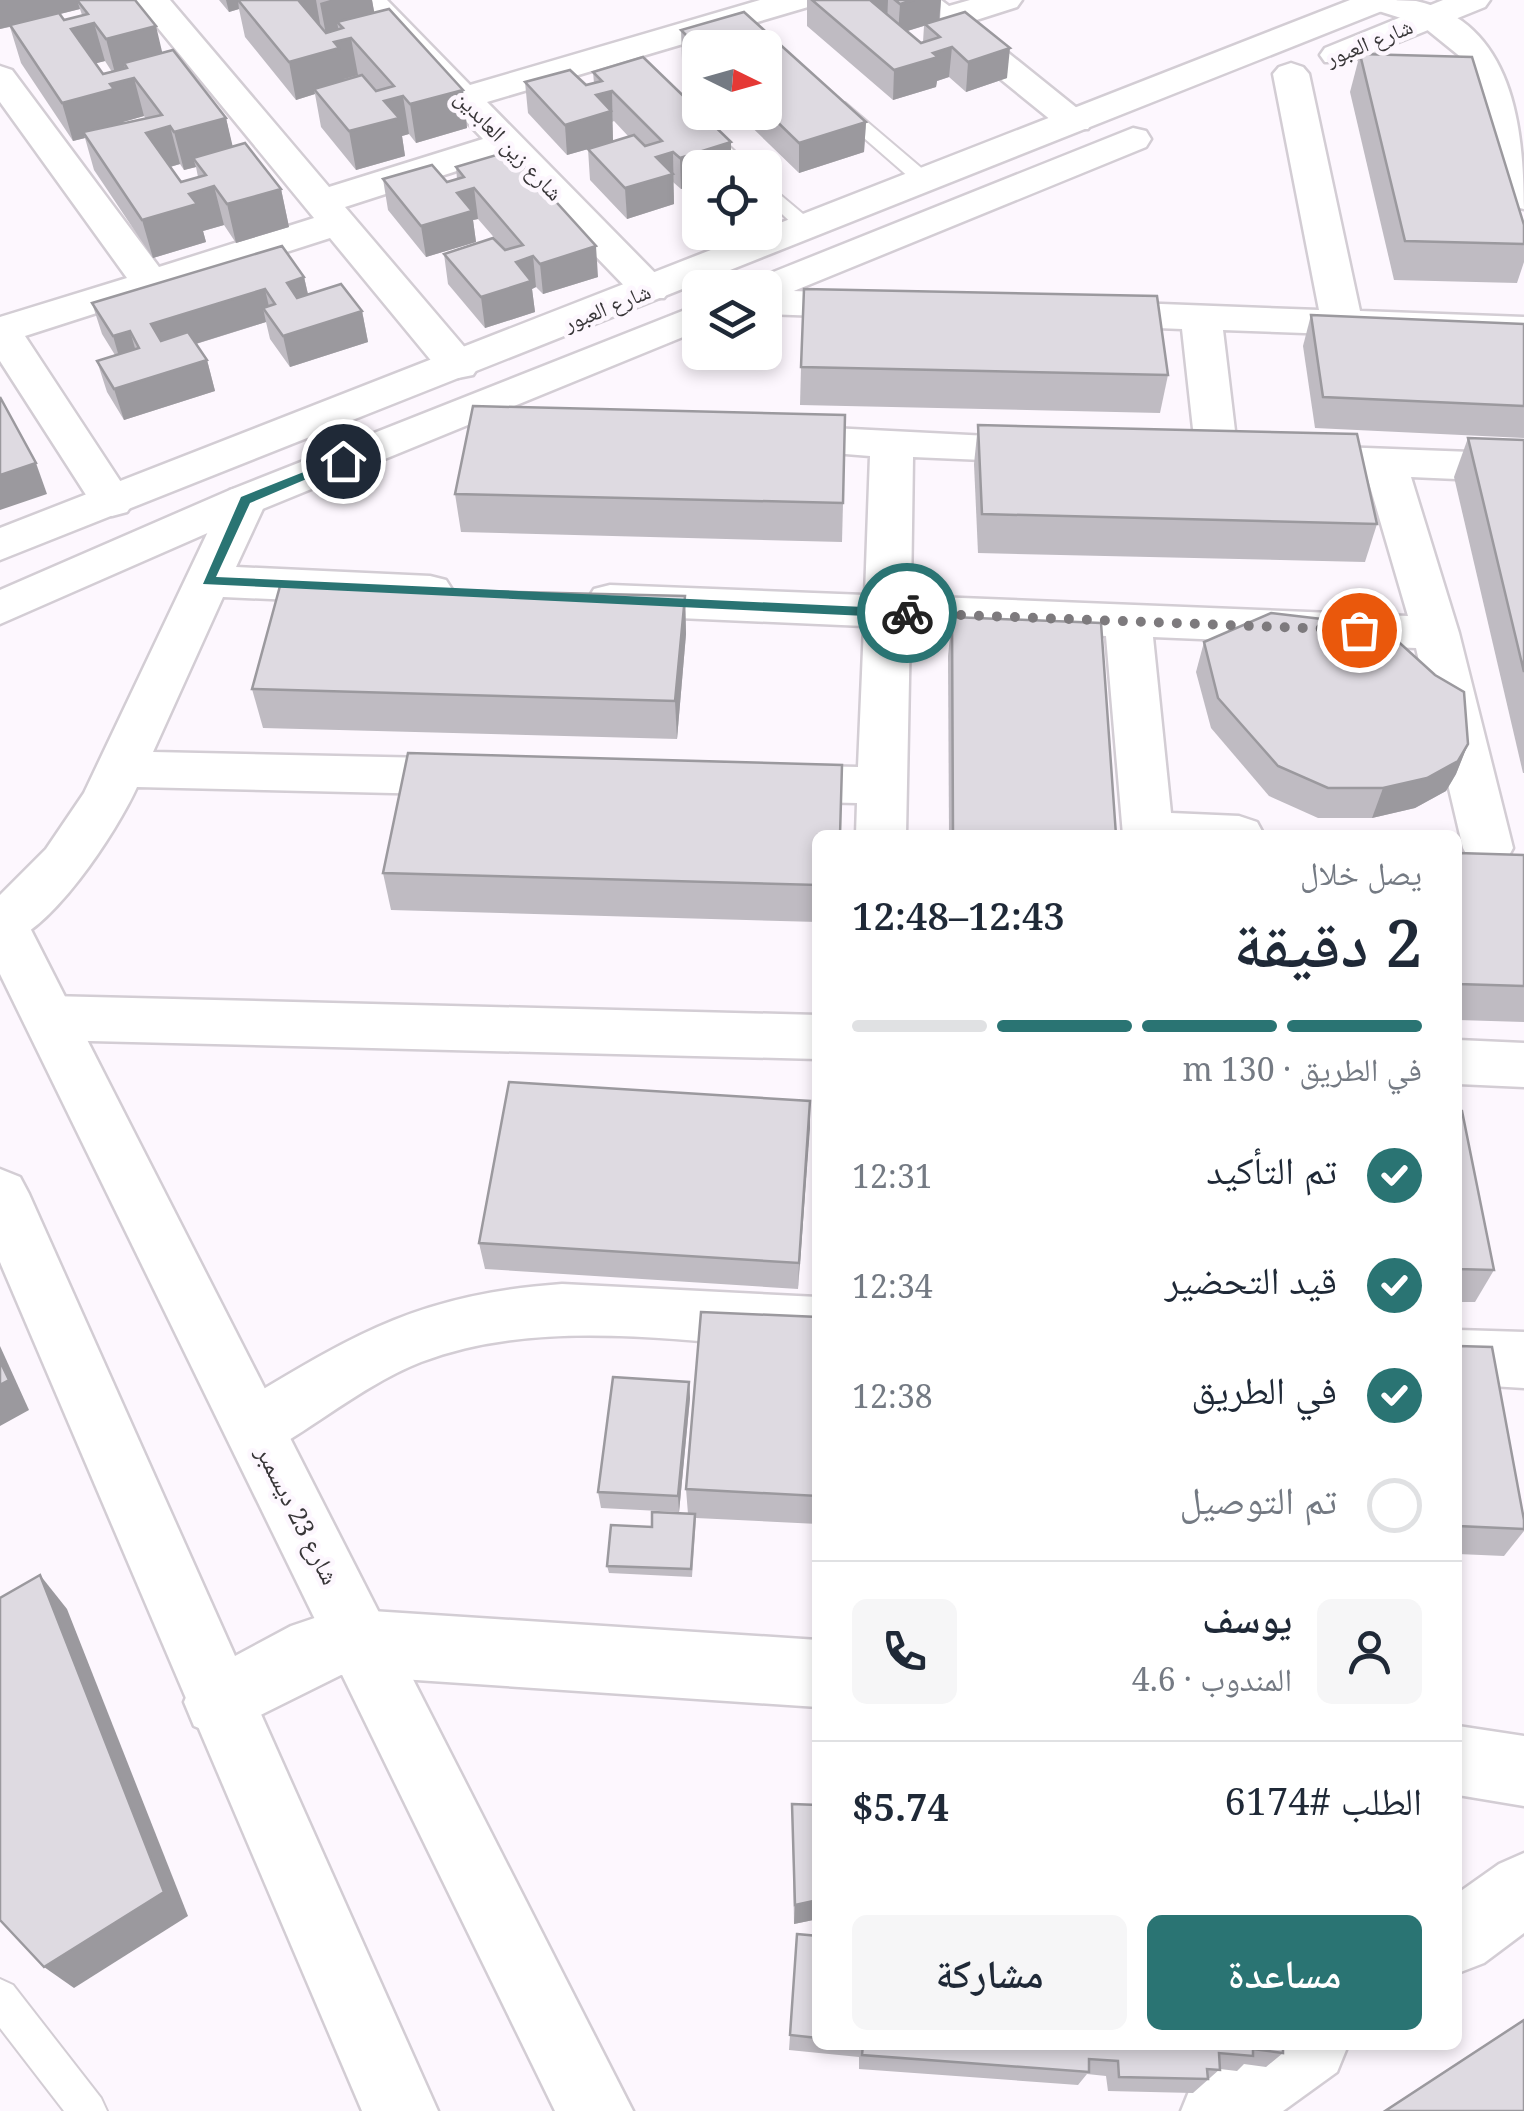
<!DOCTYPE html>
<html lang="ar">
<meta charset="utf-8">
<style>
body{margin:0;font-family:"Noto Serif","Noto Naskh Arabic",serif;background:#f6f6f7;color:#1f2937;direction:rtl;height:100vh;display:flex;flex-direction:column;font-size:38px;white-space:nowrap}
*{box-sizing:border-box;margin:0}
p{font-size:32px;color:#747a83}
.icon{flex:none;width:55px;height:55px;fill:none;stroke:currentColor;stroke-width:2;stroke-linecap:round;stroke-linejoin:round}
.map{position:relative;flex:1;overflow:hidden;direction:ltr}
.drawer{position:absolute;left:812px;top:830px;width:650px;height:1220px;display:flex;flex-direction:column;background:#fff;border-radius:15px;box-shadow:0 5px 15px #0003;direction:rtl}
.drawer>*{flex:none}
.needle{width:65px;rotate:95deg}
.fabs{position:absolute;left:682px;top:30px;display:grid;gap:20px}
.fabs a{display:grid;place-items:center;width:100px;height:100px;border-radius:15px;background:#fff;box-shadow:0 5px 15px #0003;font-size:50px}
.pin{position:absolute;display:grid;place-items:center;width:85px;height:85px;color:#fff;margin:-42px;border:5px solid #fff;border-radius:50%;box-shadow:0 2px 10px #0007}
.courier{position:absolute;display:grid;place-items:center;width:100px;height:100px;margin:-50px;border:8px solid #2a7473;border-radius:50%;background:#fff;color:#222;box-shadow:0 2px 12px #0007}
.overview em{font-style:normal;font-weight:600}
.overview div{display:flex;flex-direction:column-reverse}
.overview{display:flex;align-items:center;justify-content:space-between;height:170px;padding:0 40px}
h1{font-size:65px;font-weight:600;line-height:75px}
.bar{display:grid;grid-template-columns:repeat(4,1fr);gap:15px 10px;align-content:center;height:120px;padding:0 40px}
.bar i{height:12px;border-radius:8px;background:#e0e1e3}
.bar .selected{background:#2a7473}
.bar p{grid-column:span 4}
.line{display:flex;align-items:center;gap:25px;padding:0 40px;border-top:2px solid #e0e1e3}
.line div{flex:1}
.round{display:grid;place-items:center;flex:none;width:105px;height:105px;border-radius:15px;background:#f6f6f7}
ol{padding:0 40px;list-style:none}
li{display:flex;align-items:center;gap:30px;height:110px}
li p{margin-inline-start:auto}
li .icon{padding:10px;border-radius:50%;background:#2a7473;color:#fff;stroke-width:4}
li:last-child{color:#747a83}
li i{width:55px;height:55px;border:5px solid #e0e1e3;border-radius:50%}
.primary-button{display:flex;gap:20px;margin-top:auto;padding:20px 40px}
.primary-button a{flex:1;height:115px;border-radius:15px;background:#2a7473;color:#fff;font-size:40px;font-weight:600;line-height:115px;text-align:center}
.primary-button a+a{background:#f6f6f7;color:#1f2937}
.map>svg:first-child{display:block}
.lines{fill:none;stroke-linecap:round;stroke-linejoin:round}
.lane-casing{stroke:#d3cdd4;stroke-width:4}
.street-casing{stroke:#d3cdd4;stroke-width:5}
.secondary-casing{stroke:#d3cdd4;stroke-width:5}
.primary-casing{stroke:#d3cdd4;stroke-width:5}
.lane{fill:#fff;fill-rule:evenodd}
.street{fill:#fff;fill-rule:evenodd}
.secondary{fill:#fff;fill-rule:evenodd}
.primary{fill:#fff;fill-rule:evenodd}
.wall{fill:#bfbbc2;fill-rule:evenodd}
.shaded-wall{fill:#9b999e}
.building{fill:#dedae1;stroke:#9b999e;stroke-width:2.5}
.route{fill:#2a7473}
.done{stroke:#7d7a7d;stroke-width:10;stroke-dasharray:0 18}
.labels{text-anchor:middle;stroke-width:9;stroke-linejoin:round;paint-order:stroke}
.far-street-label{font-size:22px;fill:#383638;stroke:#fdf7fe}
.street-label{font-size:25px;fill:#383638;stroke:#fdf7fe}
</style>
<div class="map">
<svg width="1524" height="2111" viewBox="0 0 1524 2111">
<rect width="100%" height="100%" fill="#fdf7fe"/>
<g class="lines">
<g class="lane-casing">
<g id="lane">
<polygon points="833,103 845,103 932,177 932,185 918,185 833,111"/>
<polygon points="697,127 709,127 752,168 732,168 697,135"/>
<polygon points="765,182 815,224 815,232 801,232 765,198"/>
<polygon points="0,1979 13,1985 101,2098 107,2111 64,2111 0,2028"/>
</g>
</g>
<g class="street-casing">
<g id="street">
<polygon points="135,0 170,0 329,187 483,139 351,0 387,0 470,85 760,0 813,0 808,7 487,102 664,282 670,290 664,298 636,298 500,157 345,207 473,357 479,366 473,375 458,378 443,375 330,238 25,336 134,502 127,512 112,516 97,512 0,361 0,317 127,278 0,102 0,66 12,70 159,267 314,218"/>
<polygon points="903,0 941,0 949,6 970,0 1022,0 1017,7 970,22 1093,121 1088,129 1062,129"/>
<path d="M 1361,0 C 1379,0 1399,0 1416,1 C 1513,22 1524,128 1524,209 L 1511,206 L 1505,198 L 1462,58 L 1420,24 L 1366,7 Z"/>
<polygon points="1291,63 1303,67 1309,74 1360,311 1524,317 1524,341 1223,330 1238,456 1232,466 1217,470 1202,466 1196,456 1182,329 1083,325 1069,321 1063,313 1069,305 1083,301 1319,310 1273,74 1279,67"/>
<polygon points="765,290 877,294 891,298 897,306 891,314 877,318 765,314"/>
<polygon points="773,425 1066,440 1072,450 1066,460 1051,463 913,457 911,596 1408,616 1367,476 1272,469 1266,459 1272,449 1287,445 1524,454 1524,482 1411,477 1459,633 1513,848 1506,861 1488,867 1470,861 1463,848 1416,648 1153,637 1171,813 1239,816 1257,822 1264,835 1123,835 1106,636 910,628 906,835 856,835 857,803 769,801 752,796 744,783 752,770 769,765 858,767 864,626 610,615 594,611 587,600 594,589 610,585 865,595 870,456 758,447 752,438 758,429"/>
<path d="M 245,486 L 260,490 L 267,500 L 236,567 L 430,576 L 446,580 L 453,591 L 446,602 L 430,606 L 223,597 L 153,752 L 478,759 L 495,764 L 503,777 L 495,790 L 478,795 L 137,787 C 117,831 49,937 0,945 L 0,895 L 46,849 L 84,793 L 223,500 L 230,490 Z"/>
<polygon points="49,996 818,1015 818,1059 49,1040 30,1033 22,1018 30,1003"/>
<polygon points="1458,1040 1524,1043 1524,1087 1458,1084"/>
<path d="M 562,1284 L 818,1297 L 818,1351 C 690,1343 544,1315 421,1362 C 370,1382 323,1420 276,1448 L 254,1457 L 232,1448 L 223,1428 L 232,1408 C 354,1335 415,1295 562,1284 Z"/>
<polygon points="1458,1330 1524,1332 1524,1388 1458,1384"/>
<polygon points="341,1609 818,1640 818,1707 341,1675 218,1736 194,1726 184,1702 194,1678 291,1626"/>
<polygon points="1458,1726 1524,1736 1524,1806 1458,1795"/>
<polygon points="1524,1853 1524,1933 1484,1963 1458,1973 1458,1893 1499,1864"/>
<polygon points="1246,2045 1348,2045 1337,2072 1283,2111 1181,2111 1192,2084"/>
</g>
</g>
<g class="secondary-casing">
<g id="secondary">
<polygon points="1350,0 1397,0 1392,7 0,560 0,528"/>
<polygon points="1443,0 1490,0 1485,7 1349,62 1325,62 1320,55 1325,48"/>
<polygon points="1133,128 1146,131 1151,139 1146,147 779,297 765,301 765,288 746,288 751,281"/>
<polygon points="700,304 700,330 260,510 0,624 0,590 230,490"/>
</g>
</g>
<g class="primary-casing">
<g id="primary">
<polygon points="0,900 18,906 26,920 633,2111 555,2111 0,974"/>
<polygon points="0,1169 20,1177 29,1194 438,2111 362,2111 0,1262"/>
</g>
</g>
<use href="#lane" class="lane"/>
<use href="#street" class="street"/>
<use href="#secondary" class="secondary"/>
<use href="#primary" class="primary"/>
</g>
<g class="wall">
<path d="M 0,0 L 135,0 L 162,52 L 226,118 L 232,146 L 281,189 L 289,227 L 236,243 L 224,225 L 203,231 L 206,242 L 153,258 L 94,170 L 85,138 L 73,141 L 21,63 L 10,27 L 0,29 ZM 80,9 L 82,15 L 64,20 L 60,14 ZM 105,61 L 112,72 L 103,74 L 96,63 ZM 144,116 L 146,119 L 124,123 L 123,122 ZM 180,164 L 184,170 L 196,167 L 198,177 L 181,182 L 170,167 Z"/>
<polygon points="219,0 372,0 374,12 463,90 467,128 416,143 409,134 402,136 405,156 356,170 321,127 315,94 296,100 245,37 239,9 229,12"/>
<path d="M 807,0 L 941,0 L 940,20 L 1007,78 L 966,92 L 949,77 L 937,81 L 936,87 L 893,100 L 807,26 ZM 924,26 L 923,42 L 921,43 L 907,31 Z"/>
<polygon points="744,12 866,122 864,152 799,173 736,112 765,112 765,48 700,48 700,78 682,60 681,30"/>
<polygon points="1360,54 1524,225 1524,262 1517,283 1394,280 1350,92"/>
<polygon points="593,72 700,168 700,183 681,189 673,182 674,204 627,219 590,180 588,149 629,137 614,121 612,122 613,142 567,155 528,113 525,82 586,85 594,83"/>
<polygon points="456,167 598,277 543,294 536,287 532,289 535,312 485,328 448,284 444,254 505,250 478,219 473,220 476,242 426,257 388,210 383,179 447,182 457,179"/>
<polygon points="304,277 308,294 362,311 368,342 290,367 270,339 266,322 196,344 207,360 215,391 124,420 107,392 97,361 115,355 102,334 92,303"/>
<polygon points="1311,315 1524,324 1524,438 1315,428 1303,346"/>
<polygon points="801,367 1168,375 1160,413 800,405"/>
<polygon points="978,425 1377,524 1365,562 978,553 974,464"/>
<polygon points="1468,438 1524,440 1524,773 1523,773 1454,477"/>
<polygon points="455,494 843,503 842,542 461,532"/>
<polygon points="685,596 686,634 677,739 263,728 252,689"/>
<polygon points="952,617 1116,835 949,835 948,656"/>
<polygon points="1204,642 1468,744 1456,774 1446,791 1415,808 1372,818 1318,818 1269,796 1211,728 1196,672"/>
<polygon points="818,835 818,922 391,910 383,873"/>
<polygon points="1458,853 1524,855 1524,1022 1458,1020"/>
<polygon points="810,1101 798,1289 485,1269 479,1243"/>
<polygon points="1458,1111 1494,1270 1475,1302 1458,1302"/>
<polygon points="818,1317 818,1524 696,1518 692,1577 609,1573 607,1566 652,1527 688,1514 686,1489"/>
<polygon points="1458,1346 1524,1520 1524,1531 1504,1556 1458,1554"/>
<polygon points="689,1382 690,1398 679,1512 601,1508 598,1492"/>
<polygon points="792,1804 818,1805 818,1919 794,1924"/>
<polygon points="797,1934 818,1936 818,2045 1283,2045 1283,2053 1266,2067 1244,2064 1237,2071 1220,2069 1193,2093 1108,2091 1106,2076 1087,2074 1078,2085 859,2069 859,2057 789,2050"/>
</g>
<g class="shaded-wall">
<polygon points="0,0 77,0 80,9 0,29"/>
<polygon points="226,0 238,0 239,9 229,12"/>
<polygon points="304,0 316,0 322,35 299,1"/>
<polygon points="330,0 372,0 377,27 337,22 340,37 327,40 320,3"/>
<polygon points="869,0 888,0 887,24"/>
<polygon points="914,0 941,0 939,21 898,34 900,4"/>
<polygon points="94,23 105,61 82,67 71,29"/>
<polygon points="156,26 165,64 127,68 124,63 126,74 116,77 106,39"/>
<polygon points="351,38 358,75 344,79 345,86 314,89 315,94 296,100 289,62 334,42"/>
<polygon points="952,47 949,77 937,81 936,87 893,100 894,70 933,53"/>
<polygon points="1010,48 1007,78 966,92 968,62"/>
<polygon points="134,78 144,116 123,122 125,127 83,132 85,138 73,141 62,103 110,84"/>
<polygon points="463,90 467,128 416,143 410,104"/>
<polygon points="612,91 613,142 567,155 565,125 596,95"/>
<polygon points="403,96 409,134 402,136 405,156 356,170 349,131 384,101"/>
<polygon points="226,118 235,156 193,158 196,167 184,170 174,132"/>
<polygon points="866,122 864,152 799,173 799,143"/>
<polygon points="170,126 180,164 156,171 146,133"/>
<polygon points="731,142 731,168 700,168 700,183 681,189 680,158"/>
<polygon points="673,152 674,204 627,219 625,188 656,157"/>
<polygon points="214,186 224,225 203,231 206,242 153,258 142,220 189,194"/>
<polygon points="474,188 478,219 473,220 476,242 426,257 421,226 457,193"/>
<polygon points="281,189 289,227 236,243 227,204"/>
<polygon points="596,246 598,277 543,294 540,264"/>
<polygon points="533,256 536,287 532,289 535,312 485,328 481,297 516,262"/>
<polygon points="304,277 311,308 293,314 287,283"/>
<polygon points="265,289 272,320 263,308 266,322 160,355 151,324"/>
<polygon points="362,311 368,342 290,367 283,336"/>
<polygon points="130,331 139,362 122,367 113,336"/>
<polygon points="207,360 215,391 124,420 114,389"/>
<polygon points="36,463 47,494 0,510 0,475"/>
<polygon points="685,596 686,634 677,739 675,701"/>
<polygon points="1468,744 1456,774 1446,791 1415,808 1372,818 1383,788"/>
<polygon points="810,1101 810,1128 798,1289 799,1263"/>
<polygon points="0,1346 29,1410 0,1426"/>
<polygon points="689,1382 690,1398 679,1512 678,1496"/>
<polygon points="40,1575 67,1609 188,1916 74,1988 44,1967"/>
<polygon points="818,1900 818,1919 794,1924 795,1905"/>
</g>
<g class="building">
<polygon points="77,0 135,0 156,26 106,39 94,23 71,29 103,74 127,68 124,63 173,50 226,118 174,132 170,126 146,133 181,182 206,175 193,158 245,143 281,189 227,204 214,186 189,194 197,204 142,220 83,132 162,115 134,78 110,84 114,89 62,103 10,25 59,13 64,20 88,14"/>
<polygon points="238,0 304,0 299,1 326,33 343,28 337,22 389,9 463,90 410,104 403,96 384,101 399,118 349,131 314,89 362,75 376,91 394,86 351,38 334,42 339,48 289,62"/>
<polygon points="812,0 870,0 921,43 940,37 925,24 965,12 1010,48 968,62 952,47 933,53 938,57 894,70"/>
<polygon points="895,0 914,0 900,4"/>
<polygon points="744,12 866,122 799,143 765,110 765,48 700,49 681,30"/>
<polygon points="1360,54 1472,57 1524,225 1524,244 1405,241"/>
<polygon points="643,57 731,142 680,158 673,152 656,157 673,174 625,188 588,149 634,135 645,146 662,141 612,91 596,95 611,111 565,125 525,82 570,70 586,85 602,81 593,72"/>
<polygon points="510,151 596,246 540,264 533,256 516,262 531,281 481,297 444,254 493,238 505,250 523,245 474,188 457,193 472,211 421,226 383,179 432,165 447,182 464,177 456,167"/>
<polygon points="282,246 304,277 287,283 297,298 341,284 362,311 283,336 263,308 275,304 265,289 151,324 161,341 188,332 207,360 114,389 97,361 139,348 130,331 113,336 92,303"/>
<polygon points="804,289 1157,296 1168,375 801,367"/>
<polygon points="1311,315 1524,324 1524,406 1323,397"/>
<polygon points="0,397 36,463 0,475"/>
<polygon points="473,406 845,415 843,503 455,494"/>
<polygon points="978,425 1357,434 1377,524 982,514"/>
<polygon points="1468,438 1524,440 1524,672"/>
<polygon points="280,586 685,596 675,701 252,689"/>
<polygon points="1271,613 1381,626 1435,675 1464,692 1468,744 1458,761 1427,778 1383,788 1328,788 1278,766 1218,698 1204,642"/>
<polygon points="952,617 1101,623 1116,835 953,835"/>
<polygon points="408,753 842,765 840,835 818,835 818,885 383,873"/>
<polygon points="1458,853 1524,855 1524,986 1458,984"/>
<polygon points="509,1082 810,1101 799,1263 479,1243"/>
<polygon points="1458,1111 1462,1111 1494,1270 1458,1269"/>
<polygon points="701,1312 818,1317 818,1496 686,1489"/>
<polygon points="1458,1346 1492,1347 1524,1520 1524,1529 1458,1526"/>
<polygon points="0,1361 9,1380 0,1385"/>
<polygon points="613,1377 689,1382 678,1496 598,1492"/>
<polygon points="652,1512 695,1514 691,1569 607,1566 611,1525 652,1527"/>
<polygon points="40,1575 164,1892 44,1967 0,1920 0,1598"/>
<polygon points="792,1804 818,1805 818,1900 795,1905"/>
<polygon points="797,1934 818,1936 818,2038 790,2035"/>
<polygon points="1524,2020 1524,2111 1385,2111"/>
<polygon points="863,2045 1283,2045 1283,2053 1253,2049 1253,2056 1219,2053 1220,2070 1207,2069 1208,2079 1119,2077 1118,2061 1089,2059 1089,2072 862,2055"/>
</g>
<polygon class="route" points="339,458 349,461 250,503 216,577 907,609 914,613 907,618 203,584 241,497"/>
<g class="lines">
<polyline class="done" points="907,613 1359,630"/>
</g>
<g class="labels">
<g class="far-street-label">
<text transform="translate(1369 42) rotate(-22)" y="8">شارع العبور</text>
<text transform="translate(509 145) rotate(46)" y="8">شارع زين العابدين</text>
<text transform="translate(607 307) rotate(-22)" y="8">شارع العبور</text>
</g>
<g class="street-label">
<text transform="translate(298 1515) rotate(63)" y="9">شارع 23 ديسمبر</text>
</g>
</g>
</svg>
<div class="fabs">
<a><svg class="needle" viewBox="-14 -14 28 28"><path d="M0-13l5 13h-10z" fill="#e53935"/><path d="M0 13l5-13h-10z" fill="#747a83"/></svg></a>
<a><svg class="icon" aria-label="locate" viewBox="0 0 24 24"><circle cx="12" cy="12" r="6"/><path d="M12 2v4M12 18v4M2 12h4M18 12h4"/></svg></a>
<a><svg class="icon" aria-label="layers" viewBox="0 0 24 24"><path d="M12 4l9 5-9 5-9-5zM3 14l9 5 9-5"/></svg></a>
</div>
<div class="pin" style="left:1359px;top:630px;background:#ea580c"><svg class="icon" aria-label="bag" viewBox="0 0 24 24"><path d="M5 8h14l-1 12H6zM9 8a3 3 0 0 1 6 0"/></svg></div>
<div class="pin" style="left:343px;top:461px;background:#1f2937"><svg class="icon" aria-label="home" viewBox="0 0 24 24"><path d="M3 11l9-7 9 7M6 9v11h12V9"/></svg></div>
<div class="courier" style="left:907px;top:613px"><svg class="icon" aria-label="bike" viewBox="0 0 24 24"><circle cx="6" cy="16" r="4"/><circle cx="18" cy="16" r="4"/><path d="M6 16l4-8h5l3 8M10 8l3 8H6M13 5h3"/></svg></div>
<section class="drawer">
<div class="overview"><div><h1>2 دقيقة</h1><p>يصل خلال</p></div><em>12:43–12:48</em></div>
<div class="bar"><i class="selected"></i><i class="selected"></i><i class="selected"></i><i></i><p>في الطريق · 130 m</p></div>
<ol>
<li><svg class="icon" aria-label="check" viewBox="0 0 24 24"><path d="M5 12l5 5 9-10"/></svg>تم التأكيد<p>12:31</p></li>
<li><svg class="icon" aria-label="check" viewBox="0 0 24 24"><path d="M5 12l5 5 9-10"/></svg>قيد التحضير<p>12:34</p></li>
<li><svg class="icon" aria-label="check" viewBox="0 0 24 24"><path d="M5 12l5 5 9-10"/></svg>في الطريق<p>12:38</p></li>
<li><i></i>تم التوصيل</li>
</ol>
<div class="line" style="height:180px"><a class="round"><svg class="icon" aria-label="person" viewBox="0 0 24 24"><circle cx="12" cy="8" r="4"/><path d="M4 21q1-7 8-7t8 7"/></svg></a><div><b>يوسف</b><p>المندوب · 4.6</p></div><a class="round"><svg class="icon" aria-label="phone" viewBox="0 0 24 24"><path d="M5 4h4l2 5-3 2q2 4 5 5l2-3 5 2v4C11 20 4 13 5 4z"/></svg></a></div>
<div class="line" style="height:130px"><div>الطلب #6174</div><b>$5.74</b></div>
<div class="primary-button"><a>مساعدة</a><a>مشاركة</a></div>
</section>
</div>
